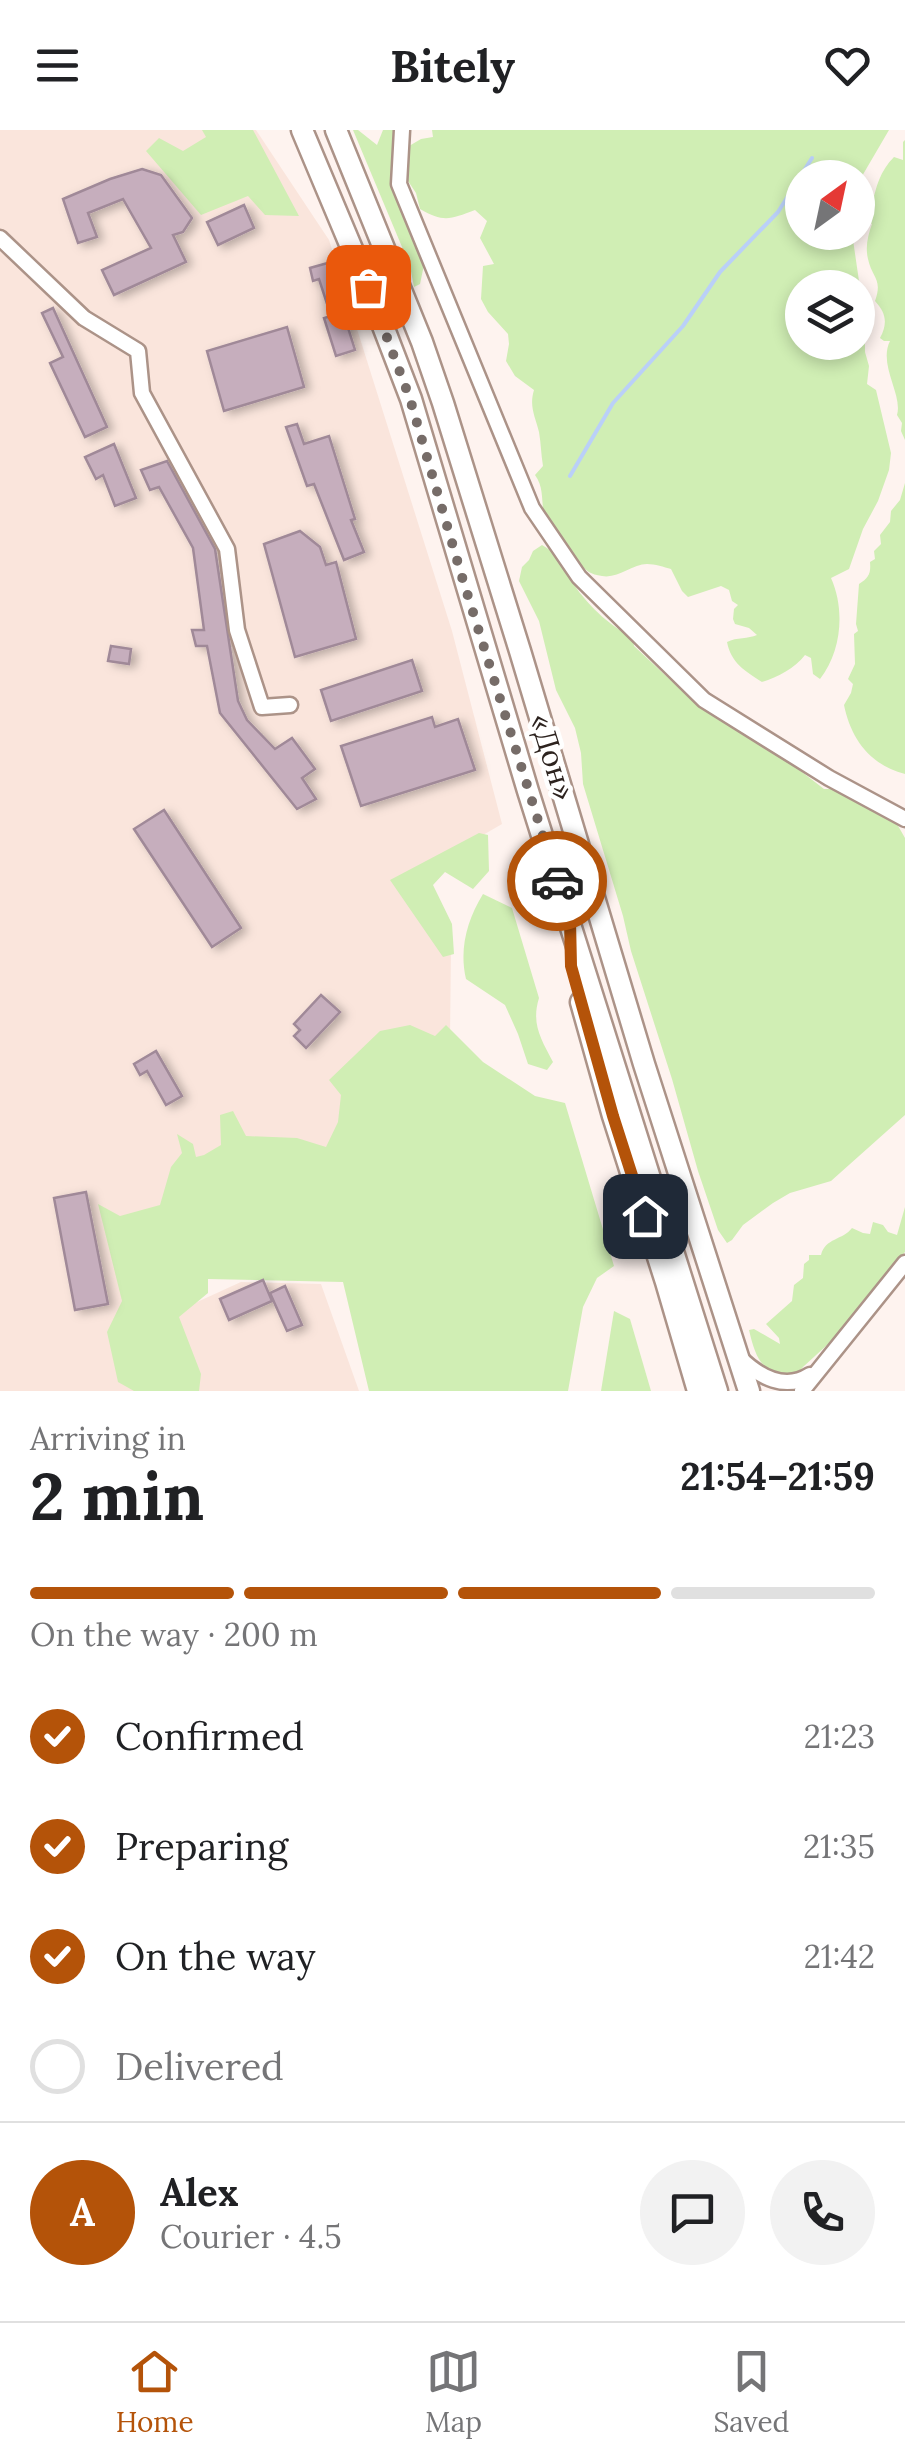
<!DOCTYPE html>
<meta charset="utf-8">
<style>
body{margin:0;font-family:Lora,serif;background:#f2f2f2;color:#202124;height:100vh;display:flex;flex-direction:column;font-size:38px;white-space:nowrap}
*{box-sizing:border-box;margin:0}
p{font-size:32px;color:#757577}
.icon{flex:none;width:55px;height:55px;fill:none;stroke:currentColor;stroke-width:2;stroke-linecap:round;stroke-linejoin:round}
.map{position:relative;height:1261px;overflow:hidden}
.drawer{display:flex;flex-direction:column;background:#fff;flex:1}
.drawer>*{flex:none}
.needle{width:65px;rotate:33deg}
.fabs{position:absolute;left:785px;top:30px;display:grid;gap:20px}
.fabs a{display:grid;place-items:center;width:90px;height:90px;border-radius:50%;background:#fff;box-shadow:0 5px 15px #0003;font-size:50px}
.pin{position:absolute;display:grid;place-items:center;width:85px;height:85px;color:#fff;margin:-42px;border-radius:20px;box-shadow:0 5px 15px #0006}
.courier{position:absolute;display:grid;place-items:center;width:100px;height:100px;margin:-50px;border:8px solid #b45309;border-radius:50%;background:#fff;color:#222;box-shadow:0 2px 12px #0007}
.overview em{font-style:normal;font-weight:800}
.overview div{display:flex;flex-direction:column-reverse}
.overview{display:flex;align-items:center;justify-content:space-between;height:170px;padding:0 30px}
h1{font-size:65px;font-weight:800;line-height:75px}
.bar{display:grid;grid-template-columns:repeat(4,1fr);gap:15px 10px;align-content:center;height:120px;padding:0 30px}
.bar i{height:12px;border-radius:8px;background:#e0e0e0}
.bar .active{background:#b45309}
.bar p{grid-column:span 4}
.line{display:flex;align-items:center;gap:25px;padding:0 30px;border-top:2px solid #e0e0e0}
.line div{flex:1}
.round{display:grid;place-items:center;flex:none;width:105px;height:105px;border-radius:52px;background:#f2f2f2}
ol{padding:0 30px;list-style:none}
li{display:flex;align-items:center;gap:30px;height:110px}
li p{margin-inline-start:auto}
li .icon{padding:10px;border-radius:50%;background:#b45309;color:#fff;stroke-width:4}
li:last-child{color:#757577}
li i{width:55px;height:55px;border:5px solid #e0e0e0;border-radius:50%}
header{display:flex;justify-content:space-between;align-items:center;height:130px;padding:0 30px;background:#fff;font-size:45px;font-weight:800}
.tabs{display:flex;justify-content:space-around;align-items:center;height:140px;border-top:2px solid #e0e0e0;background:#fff;font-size:28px;color:#757577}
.tabs a{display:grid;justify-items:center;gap:5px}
.tabs .active{color:#b45309}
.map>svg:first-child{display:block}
.built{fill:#fae5dc}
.green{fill:#d0eeb4;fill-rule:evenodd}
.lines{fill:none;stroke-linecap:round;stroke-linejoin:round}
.stream{stroke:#bad0f8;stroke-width:4}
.building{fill:#c6aebd;stroke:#a08998;stroke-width:2.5;filter:url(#shadow)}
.minor-casing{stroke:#ac9388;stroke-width:19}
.highway-casing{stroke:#ac9388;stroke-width:25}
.minor{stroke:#fff;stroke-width:14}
.highway{stroke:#fff;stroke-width:20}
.done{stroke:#766c68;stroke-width:10;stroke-dasharray:0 18}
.route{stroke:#b45309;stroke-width:12}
.labels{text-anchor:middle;stroke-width:9;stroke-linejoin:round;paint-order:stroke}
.street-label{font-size:30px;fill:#2d231f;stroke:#fff}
</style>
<header><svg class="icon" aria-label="menu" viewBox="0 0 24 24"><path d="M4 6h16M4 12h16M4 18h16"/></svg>Bitely<svg class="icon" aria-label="heart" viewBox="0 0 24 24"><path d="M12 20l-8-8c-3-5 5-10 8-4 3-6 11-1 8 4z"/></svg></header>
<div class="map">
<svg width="905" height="1261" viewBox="0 0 905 1261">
<defs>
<filter id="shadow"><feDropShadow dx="5.5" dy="3" stdDeviation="5" flood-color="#0004"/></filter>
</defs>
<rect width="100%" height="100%" fill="#fef3ef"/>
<polygon class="built" points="0,0 256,0 329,110 452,501 502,694 407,749 451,816 450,910 339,1035 258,1015 173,1183 241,1152 321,1154 359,1261 0,1261"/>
<g class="green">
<polygon points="202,0 253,0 299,86 265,85 248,66 201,85 146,21 159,8 183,21 206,7"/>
<polygon points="353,0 358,0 377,15 383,0 396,0 392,34 395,59 413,101 418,124 425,130 420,154 414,157 410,136"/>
<path d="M 432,0 L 889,0 L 858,53 L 858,48 L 802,48 L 802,102 L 852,103 L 865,192 L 865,222 L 869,236 L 867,254 L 876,260 L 891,323 L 889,340 L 878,371 L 863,399 L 849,439 L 831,448 C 845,479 842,521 820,549 L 813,544 L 811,528 L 805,525 C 795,538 778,547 762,552 C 745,541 731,533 727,512 C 737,507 748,509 757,505 L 749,498 L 735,494 L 733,489 L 734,479 L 738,475 L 732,471 L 729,460 L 721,456 L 688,467 L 682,461 L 671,439 C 664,437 655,434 647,434 C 632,434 618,449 602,446 C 580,443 579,429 567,416 C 559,406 548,396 544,383 C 541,370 544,357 535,345 L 543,336 C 541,325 541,313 539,302 C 535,286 529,276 534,260 L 515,246 L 506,231 L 509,214 L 508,204 L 488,182 L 481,169 L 483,136 L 494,134 L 480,108 L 487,91 L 475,80 C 451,89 444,93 420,79 L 416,63 L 402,42 L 404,19 L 421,9 L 433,7 ZM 802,158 L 858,158 L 858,212 L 802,212 Z"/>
<path d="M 905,10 L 905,310 L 901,301 L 902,293 L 897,285 C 903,265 878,235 890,211 L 884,211 L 880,208 C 888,193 886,183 875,171 C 883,149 872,148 868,129 C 865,117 868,105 872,94 L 859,82 L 865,77 L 872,75 C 876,57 880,41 894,27 L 903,30 L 903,12 Z"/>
<path d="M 905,353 L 905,644 C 870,635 851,609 844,575 L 851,563 L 853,554 L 848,549 L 855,534 L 854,504 L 858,501 L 856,494 L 859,454 C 869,448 871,443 870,432 L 875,429 L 874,421 L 881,414 L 880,405 L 890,392 L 891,381 L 900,370 Z"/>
<path d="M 542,415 C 565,428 563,438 577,459 C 590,477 612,498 633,507 L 634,516 L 696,574 L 726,590 L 747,607 L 780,625 L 824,659 L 831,659 L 849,667 L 859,667 L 897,694 L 905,708 L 905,985 L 831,1051 L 790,1063 L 773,1073 L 743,1095 L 732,1110 L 727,1113 L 718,1100 L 698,1041 L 672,949 L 631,821 L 623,786 L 583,654 L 581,623 L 575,598 L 556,560 L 539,491 L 519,451 L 522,437 L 529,430 L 533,421 Z"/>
<polygon points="479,703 488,705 489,741 473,759 445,742 433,755 452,794 454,824 443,827 390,750"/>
<path d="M 483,764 L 512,778 L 539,868 C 531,894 541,909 553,932 L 547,940 L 528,934 L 518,904 L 505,875 L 466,849 C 459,819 467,790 483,764 Z"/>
<polygon points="410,895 435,906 446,895 483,932 535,966 565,973 614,1136 597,1148 583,1177 568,1261 369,1261 343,1152 208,1149 208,1163 179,1187 201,1244 199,1261 134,1261 118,1252 107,1202 122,1171 98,1074 120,1086 160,1075 171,1037 182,1023 177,1004 193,1014 196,1027 204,1025 221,1015 220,985 233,981 246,1006 297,1008 326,1017 338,992 341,965 329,950 380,901"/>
<path d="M 905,1077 L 905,1122 L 861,1173 L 838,1205 L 803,1237 L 796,1246 C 763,1246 756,1230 749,1200 L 754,1199 L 780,1214 L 779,1208 L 766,1194 L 792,1171 L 794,1155 L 803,1148 L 804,1134 L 809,1130 L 809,1125 L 821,1125 C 825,1108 843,1110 852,1098 L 863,1103 L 870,1104 L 873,1092 L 883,1095 L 888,1102 L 897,1105 Z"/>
<polygon points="614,1181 630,1189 651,1261 601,1261"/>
</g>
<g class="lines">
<polyline class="stream" points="570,346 613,273 683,196 720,142 778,82 812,28"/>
</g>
<g class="building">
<polygon points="142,39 161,45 192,88 183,102 173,105 186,132 114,165 102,140 151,118 123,69 88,83 97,107 78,113 63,69 110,49"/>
<polygon points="244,75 254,98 218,115 207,92"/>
<polygon points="331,132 335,145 342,143 349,165 342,167 347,184 344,185 355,220 336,226 324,188 331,186 319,149 313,151 310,138"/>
<polygon points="53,178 107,297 85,307 50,233 63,227 42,183"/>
<polygon points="287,197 304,257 224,281 207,221"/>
<polygon points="297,294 304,314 329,306 355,389 351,390 364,422 344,430 314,354 307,356 286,297"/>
<polygon points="114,314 136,368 115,376 103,345 96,349 85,327"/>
<polygon points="167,331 215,419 238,571 247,590 275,619 292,608 315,639 302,648 316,669 297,679 220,583 207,516 196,516 192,500 204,500 193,418 159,357 150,360 141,340"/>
<polygon points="300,401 320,417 326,435 336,432 356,509 295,527 264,414"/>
<polygon points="111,516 131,519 129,534 108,531"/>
<polygon points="412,530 422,561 331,591 321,560"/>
<polygon points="432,587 435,597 458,589 475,640 361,676 341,616"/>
<polygon points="164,680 241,798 212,817 134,699"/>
<polygon points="321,865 340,882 306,918 294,906 300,900 294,894"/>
<polygon points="156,921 182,966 166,975 147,941 140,945 134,934"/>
<polygon points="86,1062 108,1174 75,1180 54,1068"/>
<polygon points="263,1150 272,1171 229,1190 220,1169"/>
<polygon points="285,1156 302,1195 287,1201 270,1163"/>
</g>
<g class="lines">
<g class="minor-casing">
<g id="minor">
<polyline points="402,0 399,54 532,378 579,447 704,570 829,648 905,689"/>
<polyline points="0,108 84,188 138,221 142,263 227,419 237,500 262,577 290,575"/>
<path d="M 741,1229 C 760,1247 785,1261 810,1245"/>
<polyline points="802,1261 905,1133"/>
</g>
</g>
<g class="highway-casing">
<g id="highway">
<polyline points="302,0 368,157 411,269 528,661 717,1261"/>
<polyline points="336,0 422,212 443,273 520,521 644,934 749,1261"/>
<polyline points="581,872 613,986 666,1152 698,1261"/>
</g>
</g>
<use href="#minor" class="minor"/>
<use href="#highway" class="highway"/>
</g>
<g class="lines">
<polyline class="done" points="368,157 410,269 462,447 557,751"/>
<polyline class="route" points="557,751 570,791 571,836 613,986 645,1086"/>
</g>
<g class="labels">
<g class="street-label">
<text transform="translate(552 627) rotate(73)" y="10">«Дон»</text>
</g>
</g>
</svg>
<div class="fabs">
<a><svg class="needle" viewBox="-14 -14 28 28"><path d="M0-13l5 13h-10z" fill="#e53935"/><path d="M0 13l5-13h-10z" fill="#757577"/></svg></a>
<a><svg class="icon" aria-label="layers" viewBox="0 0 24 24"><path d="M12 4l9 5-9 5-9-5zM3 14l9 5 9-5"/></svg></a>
</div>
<div class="pin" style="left:368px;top:157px;background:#ea580c"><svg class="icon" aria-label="bag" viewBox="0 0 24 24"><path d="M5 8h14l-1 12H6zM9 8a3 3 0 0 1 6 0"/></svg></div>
<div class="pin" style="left:645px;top:1086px;background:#1f2937"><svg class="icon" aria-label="home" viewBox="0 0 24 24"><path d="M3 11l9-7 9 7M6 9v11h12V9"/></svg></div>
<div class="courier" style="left:557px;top:751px"><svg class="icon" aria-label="car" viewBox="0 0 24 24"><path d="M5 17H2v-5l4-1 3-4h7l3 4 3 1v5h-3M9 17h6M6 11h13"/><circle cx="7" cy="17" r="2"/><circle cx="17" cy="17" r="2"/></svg></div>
</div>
<section class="drawer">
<div class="overview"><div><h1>2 min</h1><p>Arriving in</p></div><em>21:54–21:59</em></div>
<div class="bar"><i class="active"></i><i class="active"></i><i class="active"></i><i></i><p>On the way · 200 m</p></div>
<ol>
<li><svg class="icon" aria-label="check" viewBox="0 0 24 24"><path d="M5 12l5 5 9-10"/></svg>Confirmed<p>21:23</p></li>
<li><svg class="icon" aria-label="check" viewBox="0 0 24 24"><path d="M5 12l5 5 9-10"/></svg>Preparing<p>21:35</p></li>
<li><svg class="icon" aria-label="check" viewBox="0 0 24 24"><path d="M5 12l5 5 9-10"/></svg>On the way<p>21:42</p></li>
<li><i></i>Delivered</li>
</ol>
<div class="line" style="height:180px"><b class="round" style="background:#b45309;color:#fff">A</b><div><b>Alex</b><p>Courier · 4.5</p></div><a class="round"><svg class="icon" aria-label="chat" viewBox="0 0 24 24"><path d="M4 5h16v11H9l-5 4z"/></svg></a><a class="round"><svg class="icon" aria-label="phone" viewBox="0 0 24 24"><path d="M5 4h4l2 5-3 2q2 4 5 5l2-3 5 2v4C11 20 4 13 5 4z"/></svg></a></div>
</section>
<nav class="tabs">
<a class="active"><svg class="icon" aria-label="home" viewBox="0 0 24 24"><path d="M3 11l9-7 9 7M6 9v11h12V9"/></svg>Home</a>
<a><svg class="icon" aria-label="map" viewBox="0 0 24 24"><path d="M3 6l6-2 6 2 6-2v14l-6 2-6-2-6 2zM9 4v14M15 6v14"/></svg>Map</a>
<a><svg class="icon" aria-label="saved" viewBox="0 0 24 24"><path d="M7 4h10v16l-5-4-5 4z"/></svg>Saved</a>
</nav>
